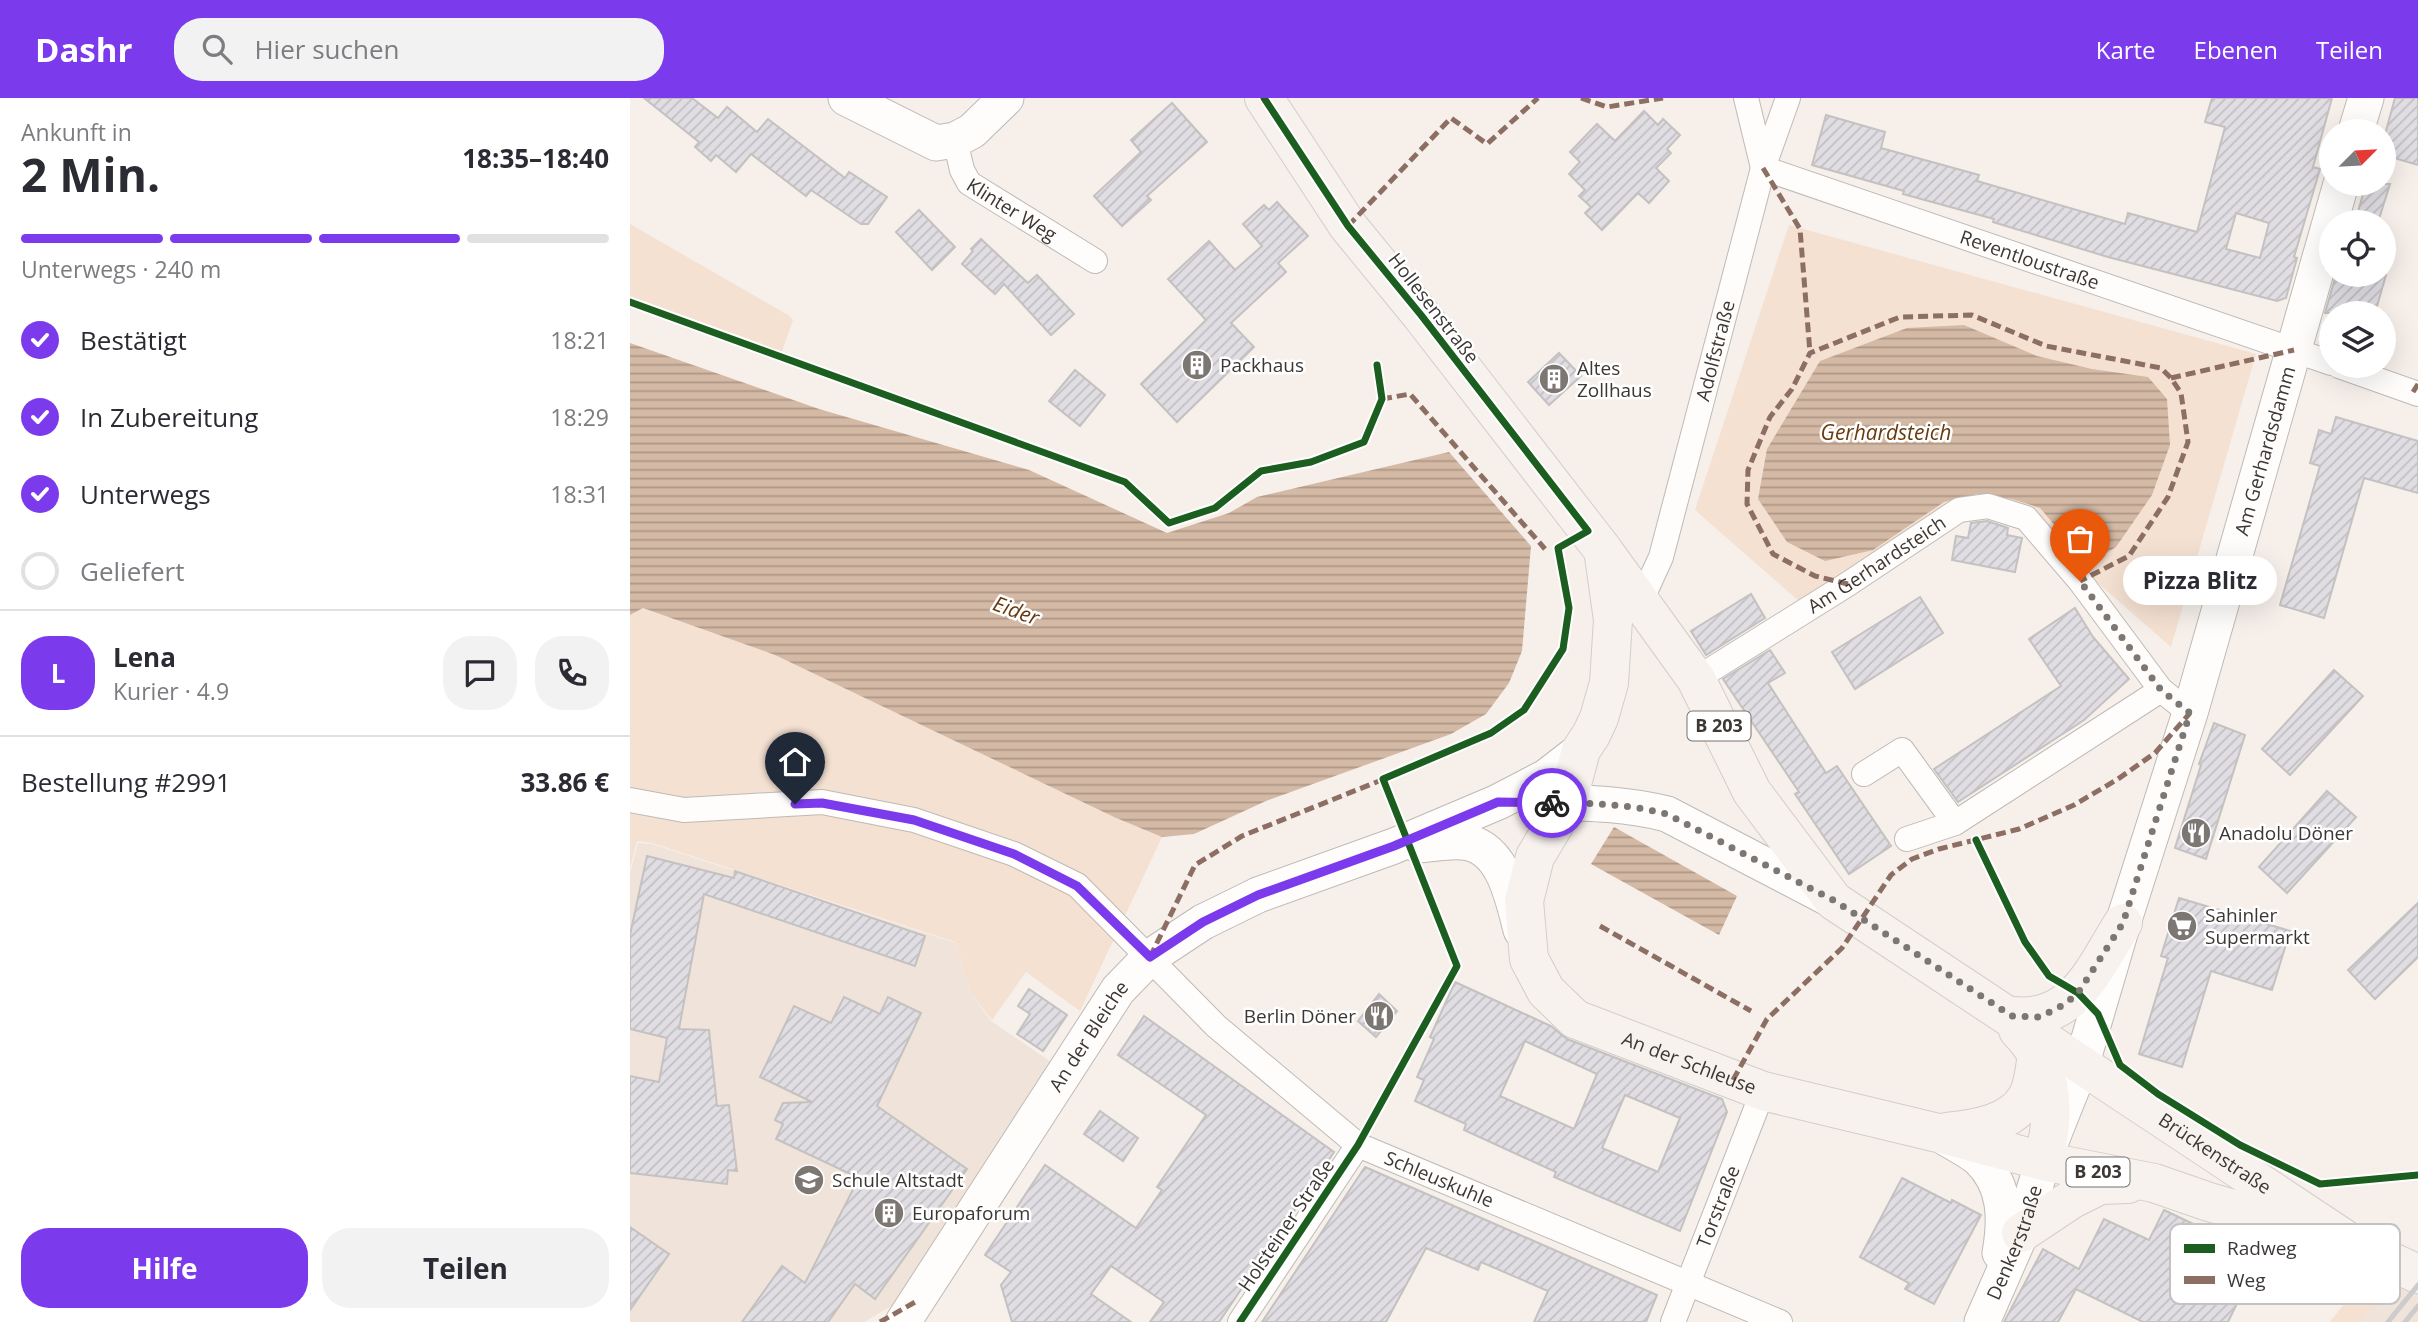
<!DOCTYPE html>
<html lang="de">
<meta charset="utf-8">
<style>
body{margin:0;font-family:"Open Sans",sans-serif;background:#f2f2f3;color:#2b2b33;height:100vh;display:flex;flex-direction:column;font-size:26px;white-space:nowrap}
*{box-sizing:border-box;margin:0}
p{font-size:23px;color:#7c7c81}
.icon{flex:none;width:38px;height:38px;fill:none;stroke:currentColor;stroke-width:2;stroke-linecap:round;stroke-linejoin:round}
.map{position:relative;flex:1;overflow:hidden}
.side{display:flex;flex-direction:column;background:#fff;width:630px}
.side>*{flex:none}
.needle{width:46px;rotate:66deg}
.buttons{position:absolute;left:1689px;top:21px;display:grid;gap:14px}
.buttons a{display:grid;place-items:center;width:77px;height:77px;border-radius:50%;background:#fff;box-shadow:0 7px 28px #0002;font-size:35px}
.pin{position:absolute;display:grid;place-items:center;width:60px;height:60px;color:#fff;margin:-72px -30px;border-radius:50% 50% 50% 0;rotate:-45deg;box-shadow:0 0 7px #0007}
.pin .icon{rotate:45deg}
.courier{position:absolute;display:grid;place-items:center;width:70px;height:70px;margin:-35px;border:5px solid #7c3aed;border-radius:50%;background:#fff;color:#222;box-shadow:0 2px 9px #0007}
.bubble{position:absolute;height:49px;border-radius:24px;background:#fff;box-shadow:0 7px 28px #0002;font-size:23px;font-weight:700;line-height:49px;text-align:center}
.head em{font-style:normal;font-weight:700}
.head div{display:flex;flex-direction:column-reverse}
.head{display:flex;align-items:center;justify-content:space-between;height:119px;padding:0 21px}
h1{font-size:46px;font-weight:700;line-height:52px}
.bar{display:grid;grid-template-columns:repeat(4,1fr);gap:10px 7px;align-content:center;height:84px;padding:0 21px}
.bar i{height:9px;border-radius:5px;background:#e1e1e2}
.bar .current{background:#7c3aed}
.bar p{grid-column:span 4}
.line{display:flex;align-items:center;gap:18px;padding:0 21px;border-top:2px solid #e1e1e2}
.line div{flex:1}
.round{display:grid;place-items:center;flex:none;width:74px;height:74px;border-radius:28px;background:#f2f2f3}
ol{padding:0 21px;list-style:none}
li{display:flex;align-items:center;gap:21px;height:77px}
li p{margin-inline-start:auto}
li .icon{padding:7px;border-radius:50%;background:#7c3aed;color:#fff;stroke-width:4}
li:last-child{color:#7c7c81}
li i{width:38px;height:38px;border:4px solid #e1e1e2;border-radius:50%}
.cta{display:flex;gap:14px;margin-top:auto;padding:14px 21px}
.cta a{flex:1;height:80px;border-radius:28px;background:#7c3aed;color:#fff;font-size:28px;font-weight:700;line-height:80px;text-align:center}
.cta a+a{background:#f2f2f3;color:#2b2b33}
header{display:flex;align-items:center;gap:42px;box-sizing:border-box;height:98px;padding:0 35px;background:#7c3aed;color:#fff}
header strong{font-size:33px}
nav{display:flex;gap:38px;margin-inline-start:auto;font-size:24px}
.search{width:490px;height:63px;background:#f2f2f3;display:flex;align-items:center;gap:18px;box-sizing:border-box;padding:0 24px;border-radius:28px;color:#7c7c81;font-size:26px}
main{display:flex;flex:1;min-height:0}
.map>svg:first-child{display:block}
.built{fill:#f0e3d9}
.green{fill:#f4e1d2}
.water{fill:url(#water-rules)}
.building{fill:url(#building-hatch);stroke:#c4c1c1;stroke-width:2;fill-rule:evenodd}
.lines{fill:none;stroke-linecap:round;stroke-linejoin:round}
.street-casing{stroke:#bebab6;stroke-width:26}
.secondary-casing{stroke:#bebab6;stroke-width:37}
.primary-casing{stroke:#d1cecb;stroke-width:40}
.street{stroke:#fefdfc;stroke-width:24}
.secondary{stroke:#fefdfc;stroke-width:35}
.primary{stroke:#f8f2ef;stroke-width:38}
.rail{stroke:#cdcbcb;stroke-width:5}
.quiet{stroke:#8d6e63;stroke-width:5;stroke-dasharray:10 5;stroke-linecap:butt}
.cycleway-casing{stroke:#fff;stroke-width:11}
.cycleway{stroke:#1b5e20;stroke-width:7}
.done{stroke:#7d7774;stroke-width:7;stroke-dasharray:0 12.6}
.route{stroke:#7c3aed;stroke-width:9}
.labels{text-anchor:middle;stroke-width:5;stroke-linejoin:round;paint-order:stroke}
.shield{fill:#fff;stroke:#767371;stroke-width:2}
.shield-label{font-size:18px;font-weight:bold;fill:#3c3734}
.street-label{font-size:19px;fill:#3c3734;stroke:#fff}
.poi-label{font-size:19px;fill:#3c3734;stroke:#fff;text-anchor:start}
.water-label{font-size:21px;font-style:italic;fill:#693a0d;stroke:#fff}
.key{fill:#fff;stroke:#c4c3c2;stroke-width:2}
.key-label{font-size:19px;fill:#3c3734}
</style>
<header>
<strong>Dashr</strong>
<div class="search"><svg class="icon" aria-label="search" viewBox="0 0 24 24"><circle cx="10" cy="10" r="6"/><path d="M15 15l6 6"/></svg>Hier suchen</div>
<nav><a>Karte</a><a>Ebenen</a><a>Teilen</a></nav>
</header>
<main>
<section class="side">
<div class="head"><div><h1>2 Min.</h1><p>Ankunft in</p></div><em>18:35–18:40</em></div>
<div class="bar"><i class="current"></i><i class="current"></i><i class="current"></i><i></i><p>Unterwegs · 240 m</p></div>
<ol>
<li><svg class="icon" aria-label="check" viewBox="0 0 24 24"><path d="M5 12l5 5 9-10"/></svg>Bestätigt<p>18:21</p></li>
<li><svg class="icon" aria-label="check" viewBox="0 0 24 24"><path d="M5 12l5 5 9-10"/></svg>In Zubereitung<p>18:29</p></li>
<li><svg class="icon" aria-label="check" viewBox="0 0 24 24"><path d="M5 12l5 5 9-10"/></svg>Unterwegs<p>18:31</p></li>
<li><i></i>Geliefert</li>
</ol>
<div class="line" style="height:126px"><b class="round" style="background:#7c3aed;color:#fff">L</b><div><b>Lena</b><p>Kurier · 4.9</p></div><a class="round"><svg class="icon" aria-label="chat" viewBox="0 0 24 24"><path d="M4 5h16v11H9l-5 4z"/></svg></a><a class="round"><svg class="icon" aria-label="phone" viewBox="0 0 24 24"><path d="M5 4h4l2 5-3 2q2 4 5 5l2-3 5 2v4C11 20 4 13 5 4z"/></svg></a></div>
<div class="line" style="height:91px"><div>Bestellung #2991</div><b>33.86 €</b></div>
<div class="cta"><a>Hilfe</a><a>Teilen</a></div>
</section>
<div class="map">
<svg width="1788" height="1224" viewBox="0 0 1788 1224">
<defs>
<pattern id="water-rules" width="6" height="5" patternUnits="userSpaceOnUse" patternTransform="scale(1.75)"><rect width="6" height="5" fill="#d4b9a5"/><path d="M0 2.5h6" fill="none" stroke="#ad9787"/></pattern>
<pattern id="building-hatch" width="6" height="6" patternUnits="userSpaceOnUse" patternTransform="scale(1.75)"><rect width="6" height="6" fill="#e0dee3"/><path d="M-1 1l2-2M0 6l6-6M5 7l2-2" fill="none" stroke="#c1bfc3"/></pattern>
</defs>
<rect width="100%" height="100%" fill="#f6efea"/>
<g class="built">
<polygon points="8,745 22,746 325,845 341,895 361,923 430,970 286,1194 234,1224 0,1224 0,776"/>
<polygon points="1788,1154 1788,1224 1731,1224 1754,1196"/>
</g>
<g class="green">
<polygon points="0,126 158,217 163,222 150,259 0,204"/>
<polygon points="1159,127 1626,256 1541,549 1453,472 1360,402 1170,504 1065,412"/>
<polygon points="13,510 145,557 484,719 532,739 450,913 396,874 362,922 341,895 325,844 22,745 7,743 0,770 0,517"/>
<polygon points="1679,1149 1754,1196 1731,1224 1700,1224 1718,1201 1665,1171"/>
</g>
<g class="water">
<polygon points="1334,227 1407,258 1462,271 1518,279 1537,301 1540,347 1522,397 1486,449 1458,466 1410,410 1382,401 1347,396 1314,404 1243,452 1195,463 1157,444 1128,401 1137,351 1190,263 1277,230"/>
<polygon points="0,245 189,311 399,372 537,435 599,415 627,399 819,354 901,448 892,553 879,585 856,616 821,636 636,703 564,736 532,739 484,719 145,557 13,510 0,517"/>
<polygon points="984,729 1107,798 1089,837 961,766"/>
</g>
<g class="building">
<polygon points="14,0 62,0 88,20 97,9 127,34 138,21 215,80 219,74 257,99 238,126 231,126 181,92 176,98 121,56 106,74 86,57 81,63 65,49 69,44"/>
<path d="M 1582,0 L 1702,0 L 1683,69 L 1690,71 L 1664,159 L 1667,160 L 1656,200 L 1647,203 L 1478,159 L 1363,124 L 1364,121 L 1273,96 L 1274,93 L 1182,67 L 1196,17 L 1255,34 L 1251,50 L 1349,77 L 1347,83 L 1495,126 L 1498,115 L 1567,134 L 1595,29 L 1575,24 ZM 1606,115 L 1639,125 L 1630,160 L 1596,151 Z"/>
<polygon points="1765,0 1788,0 1788,67 1754,57 1754,40"/>
<polygon points="542,5 577,44 517,98 521,102 492,128 464,98 511,54 501,42"/>
<polygon points="1014,13 1028,27 1033,21 1050,37 1037,51 1041,55 1026,70 1039,83 1019,105 1008,95 972,132 955,115 961,109 949,98 955,92 939,76 950,64 940,54 967,26 985,43"/>
<polygon points="1736,86 1760,86 1748,124 1725,124"/>
<polygon points="647,104 678,138 648,165 656,174 601,225 624,249 547,324 511,286 576,222 538,181 579,143 605,172 632,148 613,126 634,107 639,112"/>
<polygon points="289,112 325,149 302,172 266,134"/>
<polygon points="351,141 398,185 407,177 444,216 421,237 374,186 365,196 332,166 343,153 341,151"/>
<polygon points="1706,177 1756,177 1745,215 1695,215"/>
<polygon points="929,255 951,278 919,307 898,284"/>
<polygon points="445,272 475,297 450,328 419,303"/>
<polygon points="1706,319 1788,343 1788,395 1734,380 1694,520 1650,507 1690,368 1680,365 1689,332 1701,336"/>
<polygon points="1357,423 1378,430 1377,437 1392,440 1385,474 1322,462 1326,438 1338,440 1341,425"/>
<polygon points="1121,496 1135,520 1076,557 1061,533"/>
<polygon points="1290,499 1313,535 1225,591 1202,554"/>
<polygon points="1445,510 1463,539 1499,581 1454,622 1328,704 1304,671 1431,588 1399,541"/>
<polygon points="1140,552 1155,575 1138,585 1196,675 1207,668 1261,748 1219,776 1165,696 1169,694 1093,581"/>
<polygon points="1704,572 1733,598 1660,677 1632,651"/>
<polygon points="1584,625 1615,637 1576,761 1545,750 1571,667 1569,666"/>
<polygon points="1697,693 1726,719 1657,795 1629,769"/>
<polygon points="17,758 104,780 105,773 295,838 285,868 74,796 49,931 79,932 87,1008 99,1007 107,1073 98,1072 97,1086 0,1075 0,978 29,984 37,940 0,931 0,837"/>
<polygon points="1549,800 1660,833 1642,892 1581,873 1552,969 1509,956 1538,860 1531,858"/>
<polygon points="1788,805 1788,859 1745,901 1718,872"/>
<path d="M 825,884 L 921,928 L 937,941 L 1092,1001 L 1097,1014 L 1050,1133 L 924,1079 L 926,1074 L 834,1032 L 836,1026 L 785,1003 L 794,982 L 787,979 L 804,941 L 800,939 ZM 895,943 L 967,976 L 944,1031 L 870,998 ZM 995,997 L 1050,1020 L 1028,1074 L 972,1050 Z"/>
<polygon points="399,891 437,917 413,953 387,936 400,916 388,908"/>
<polygon points="749,896 767,913 746,939 728,923"/>
<polygon points="214,899 250,916 258,899 291,915 247,1008 337,1071 245,1201 225,1186 198,1224 112,1224 152,1168 175,1185 229,1080 146,1041 153,1026 145,1022 153,1005 182,1004 130,979 164,908 201,925"/>
<polygon points="514,918 704,1054 589,1224 520,1224 534,1204 481,1168 461,1196 501,1224 382,1224 371,1187 381,1174 355,1157 415,1067 506,1130 532,1092 527,1089 576,1017 488,957"/>
<polygon points="470,1013 508,1040 493,1063 454,1036"/>
<polygon points="735,1069 1027,1197 1016,1224 904,1224 918,1193 851,1164 848,1172 796,1150 756,1224 632,1224"/>
<polygon points="1272,1080 1321,1105 1322,1102 1351,1117 1304,1206 1275,1191 1279,1185 1230,1159"/>
<polygon points="1534,1112 1630,1158 1598,1224 1513,1224 1446,1191 1428,1224 1374,1224 1413,1151 1449,1171 1474,1121 1519,1142"/>
<polygon points="0,1129 39,1156 0,1212"/>
</g>
<g class="lines">
<g class="street-casing">
<g id="street">
<polyline points="1116,0 1133,70"/>
<path id="s1" d="M 325,42 L 332,72 L 339,85 L 465,163"/>
<path id="s2" d="M 1133,70 L 1701,265"/>
<polyline points="1709,268 1788,296"/>
<path id="s3" d="M 1010,505 L 1031,459 L 1133,70 L 1158,0"/>
<path id="s4" d="M 1066,581 L 1218,486 L 1329,412 L 1358,408 L 1396,420 L 1450,483 L 1531,592 L 1560,615"/>
<polyline points="1234,676 1272,652 1325,725"/>
<path id="s5" d="M 0,702 L 54,712 L 192,704 L 284,722 L 384,756 L 447,787 L 586,928 L 728,1047 L 1150,1224"/>
<polyline points="1277,741 1325,725 1531,592"/>
<polyline points="610,1224 728,1047"/>
<path id="s6" d="M 1043,1224 L 1133,993"/>
</g>
</g>
<g class="secondary-casing">
<g id="secondary">
<polyline points="216,0 306,45 325,42 342,33 376,0"/>
<polyline points="1726,33 1736,0"/>
<path d="M 910,704 C 954,705 994,705 1037,716 L 1204,803"/>
<path d="M 788,747 C 802,746 818,743 832,744 C 873,746 883,801 891,832"/>
<path d="M 1316,1040 C 1327,1047 1340,1053 1349,1061 C 1376,1087 1376,1121 1370,1155"/>
<path id="s7" d="M 273,1224 L 488,892 L 520,859 L 573,824 L 628,797 L 764,748 L 868,704 L 916,679 L 951,652"/>
<path id="s8" d="M 1352,1224 L 1391,1135 L 1413,1063 L 1451,968 L 1493,825 L 1560,615 L 1711,86"/>
</g>
</g>
<g class="primary-casing">
<g id="primary">
<path id="s9" d="M 634,0 L 718,128 L 791,217 L 973,452 L 1066,581 L 1122,694 L 1204,803 L 1719,1144 L 1788,1176"/>
<path id="s10" d="M 974,458 L 983,522 L 979,585 L 969,620 L 961,637 L 951,652 L 937,705 L 905,759 L 894,803 L 899,861 L 916,893 L 945,921 L 1133,993 L 1308,1035 L 1413,1063 L 1524,1085 L 1579,1104 L 1681,1133"/>
<path d="M 1382,918 C 1445,925 1464,870 1493,825"/>
<path d="M 1388,932 C 1425,969 1426,1016 1413,1063"/>
<path d="M 1317,1034 C 1345,1031 1382,1026 1397,999 C 1404,987 1405,968 1407,955"/>
<polyline points="1391,1135 1442,1101 1470,1087 1498,1086"/>
</g>
</g>
<use href="#street" class="street"/>
<use href="#secondary" class="secondary"/>
<use href="#primary" class="primary"/>
<g class="rail">
<polyline points="1758,1224 1788,1187"/>
<polyline points="1775,1224 1788,1208"/>
</g>
<g class="quiet">
<polyline points="951,0 977,9 1033,0"/>
<polyline points="1133,70 1170,131 1180,255"/>
<polyline points="718,128 821,20 857,46 908,0"/>
<polyline points="1541,280 1664,252"/>
<polyline points="1783,294 1788,286"/>
<polyline points="752,301 780,296 915,451"/>
<polyline points="1218,486 1185,478 1143,456 1117,406 1118,372 1140,319 1162,291 1180,255 1270,219 1342,217 1416,248 1531,270 1541,280 1551,295 1558,344 1538,399 1499,458 1450,483"/>
<polyline points="970,828 1121,913"/>
<polyline points="520,859 565,767 612,738 759,679"/>
<polyline points="1103,982 1137,921 1212,850 1261,777 1282,761 1309,751 1389,731 1444,707 1488,681 1525,655 1560,615"/>
<polyline points="250,1224 287,1203"/>
</g>
<g class="cycleway-casing">
<g id="cycleway">
<polyline points="0,204 495,384 539,425 585,410 631,373 681,364 734,344 752,301 747,267"/>
<polyline points="1346,742 1395,844 1419,878 1448,895 1468,916 1490,967 1528,996 1610,1047 1690,1086 1788,1077"/>
<polyline points="610,1224 728,1047 827,868 753,681 861,635 894,612 933,551 939,510 928,450 958,433 791,217 718,128 634,0"/>
</g>
</g>
<use href="#cycleway" class="cycleway"/>
</g>
<g class="lines">
<path class="done" d="M 922,705 C 961,705 998,706 1037,716 L 1205,803 L 1382,918 L 1410,919 L 1435,906 L 1448,895 L 1493,825 L 1560,615 L 1531,592 L 1450,483"/>
<polyline class="route" points="165,706 192,705 284,722 384,756 447,788 520,859 573,824 628,797 764,748 868,704 922,705"/>
</g>
<defs>
<g id="building-disc" transform="scale(1.575)"><circle r="9.5" fill="#7d7774" stroke="#fff"/><path d="M-4-6H4V6H1V3H-1V6H-4ZM-2.5-4.3h1.7v1.8h-1.7ZM.8-4.3h1.7v1.8H.8ZM-2.5-1h1.7V.8h-1.7ZM.8-1h1.7V.8H.8Z" fill="#fff"/></g>
<g id="restaurant-disc" transform="scale(1.575)"><circle r="9.5" fill="#7d7774" stroke="#fff"/><path d="M-5-6h1v4h1v-4h1v4h1v-4h1v5L-1.5 .5V6h-2V.5L-5-1ZM5-6V6H3V1.5H1.5Q1.5-4 5-6Z" fill="#fff"/></g>
<g id="supermarket-disc" transform="scale(1.575)"><circle r="9.5" fill="#7d7774" stroke="#fff"/><path d="M-6-5.5h2.5l.6 2H6L4.5 2H-2.5L-4.4-4H-6ZM-1.5 3.2a1.3 1.3 0 1 0 .1 0ZM3 3.2a1.3 1.3 0 1 0 .1 0Z" fill="#fff"/></g>
<g id="school-disc" transform="scale(1.575)"><circle r="9.5" fill="#7d7774" stroke="#fff"/><path d="M0-5L7-2L0 1L-7-2ZM-4 1L0 2.5L4 1V4Q0 6-4 4Z" fill="#fff"/></g>
</defs>
<g fill-rule="evenodd">
<use href="#building-disc" x="567" y="267"/>
<use href="#building-disc" x="924" y="281"/>
<use href="#restaurant-disc" x="1566" y="735"/>
<use href="#supermarket-disc" x="1552" y="828"/>
<use href="#restaurant-disc" x="749" y="918"/>
<use href="#school-disc" x="179" y="1082"/>
<use href="#building-disc" x="259" y="1115"/>
</g>
<g class="labels">
<g class="shield">
<rect x="1057.5" y="613.5" width="63" height="29" rx="5"/>
<rect x="1436.5" y="1059.5" width="63" height="29" rx="5"/>
</g>
<g class="shield-label">
<text x="1089" y="634">B 203</text>
<text x="1468" y="1080">B 203</text>
</g>
<g class="street-label">
<text dy="7" stroke="none"><textPath href="#s1" startOffset="96">Klinter Weg</textPath></text>
<text dy="7" stroke="none"><textPath href="#s2" startOffset="282">Reventloustraße</textPath></text>
<text transform="translate(804 210) rotate(52)" y="7">Hollesenstraße</text>
<text dy="7" stroke="none"><textPath href="#s3" startOffset="264">Adolfstraße</textPath></text>
<text dy="7" stroke="none"><textPath href="#s8" startOffset="917">Am Gerhardsdamm</textPath></text>
<text dy="7" stroke="none"><textPath href="#s4" startOffset="214">Am Gerhardsteich</textPath></text>
<text dy="7" stroke="none"><textPath href="#s7" startOffset="341">An der Bleiche</textPath></text>
<text dy="7" stroke="none"><textPath href="#s10" startOffset="621">An der Schleuse</textPath></text>
<text dy="7" stroke="none"><textPath href="#s9" startOffset="1444">Brückenstraße</textPath></text>
<text dy="7" stroke="none"><textPath href="#s5" startOffset="934">Schleuskuhle</textPath></text>
<text dy="7" stroke="none"><textPath href="#s6" startOffset="124">Torstraße</textPath></text>
<text transform="translate(656 1127) rotate(-56)" y="7">Holsteiner Straße</text>
<text dy="7" stroke="none"><textPath href="#s8" startOffset="86">Denkerstraße</textPath></text>
</g>
<g class="poi-label">
<text x="590" y="274">Packhaus</text>
<text x="947" y="277">Altes<tspan x="947" dy="22">Zollhaus</tspan></text>
<text x="1589" y="742">Anadolu Döner</text>
<text x="1575" y="824">Sahinler<tspan x="1575" dy="22">Supermarkt</tspan></text>
<text x="726" y="925" text-anchor="end">Berlin Döner</text>
<text x="202" y="1089">Schule Altstadt</text>
<text x="282" y="1122">Europaforum</text>
</g>
<g class="water-label">
<text x="1256" y="342">Gerhardsteich</text>
<text transform="translate(386 513) rotate(20)" y="7">Eider</text>
</g>
</g>
<rect x="1540" y="1126" width="230" height="80" rx="10" class="key"/>
<rect x="1554" y="1146" width="31" height="9" fill="#1b5e20"/>
<rect x="1554" y="1178" width="31" height="8" fill="#8d6e63"/>
<g class="key-label">
<text x="1597" y="1157">Radweg</text>
<text x="1597" y="1189">Weg</text>
</g>
</svg>
<div class="buttons">
<a><svg class="needle" viewBox="-14 -14 28 28"><path d="M0-13l5 13h-10z" fill="#e53935"/><path d="M0 13l5-13h-10z" fill="#7c7c81"/></svg></a>
<a><svg class="icon" aria-label="locate" viewBox="0 0 24 24"><circle cx="12" cy="12" r="6"/><path d="M12 2v4M12 18v4M2 12h4M18 12h4"/></svg></a>
<a><svg class="icon" aria-label="layers" viewBox="0 0 24 24"><path d="M12 4l9 5-9 5-9-5zM3 14l9 5 9-5"/></svg></a>
</div>
<div class="pin" style="left:1450px;top:483px;background:#ea580c"><svg class="icon" aria-label="bag" viewBox="0 0 24 24"><path d="M5 8h14l-1 12H6zM9 8a3 3 0 0 1 6 0"/></svg></div>
<div class="pin" style="left:165px;top:706px;background:#1f2937"><svg class="icon" aria-label="home" viewBox="0 0 24 24"><path d="M3 11l9-7 9 7M6 9v11h12V9"/></svg></div>
<div class="courier" style="left:922px;top:705px"><svg class="icon" aria-label="bike" viewBox="0 0 24 24"><circle cx="6" cy="16" r="4"/><circle cx="18" cy="16" r="4"/><path d="M6 16l4-8h5l3 8M10 8l3 8H6M13 5h3"/></svg></div>
<div class="bubble" style="left:1493px;top:458px;width:154px">Pizza Blitz</div>
</div>
</main>
